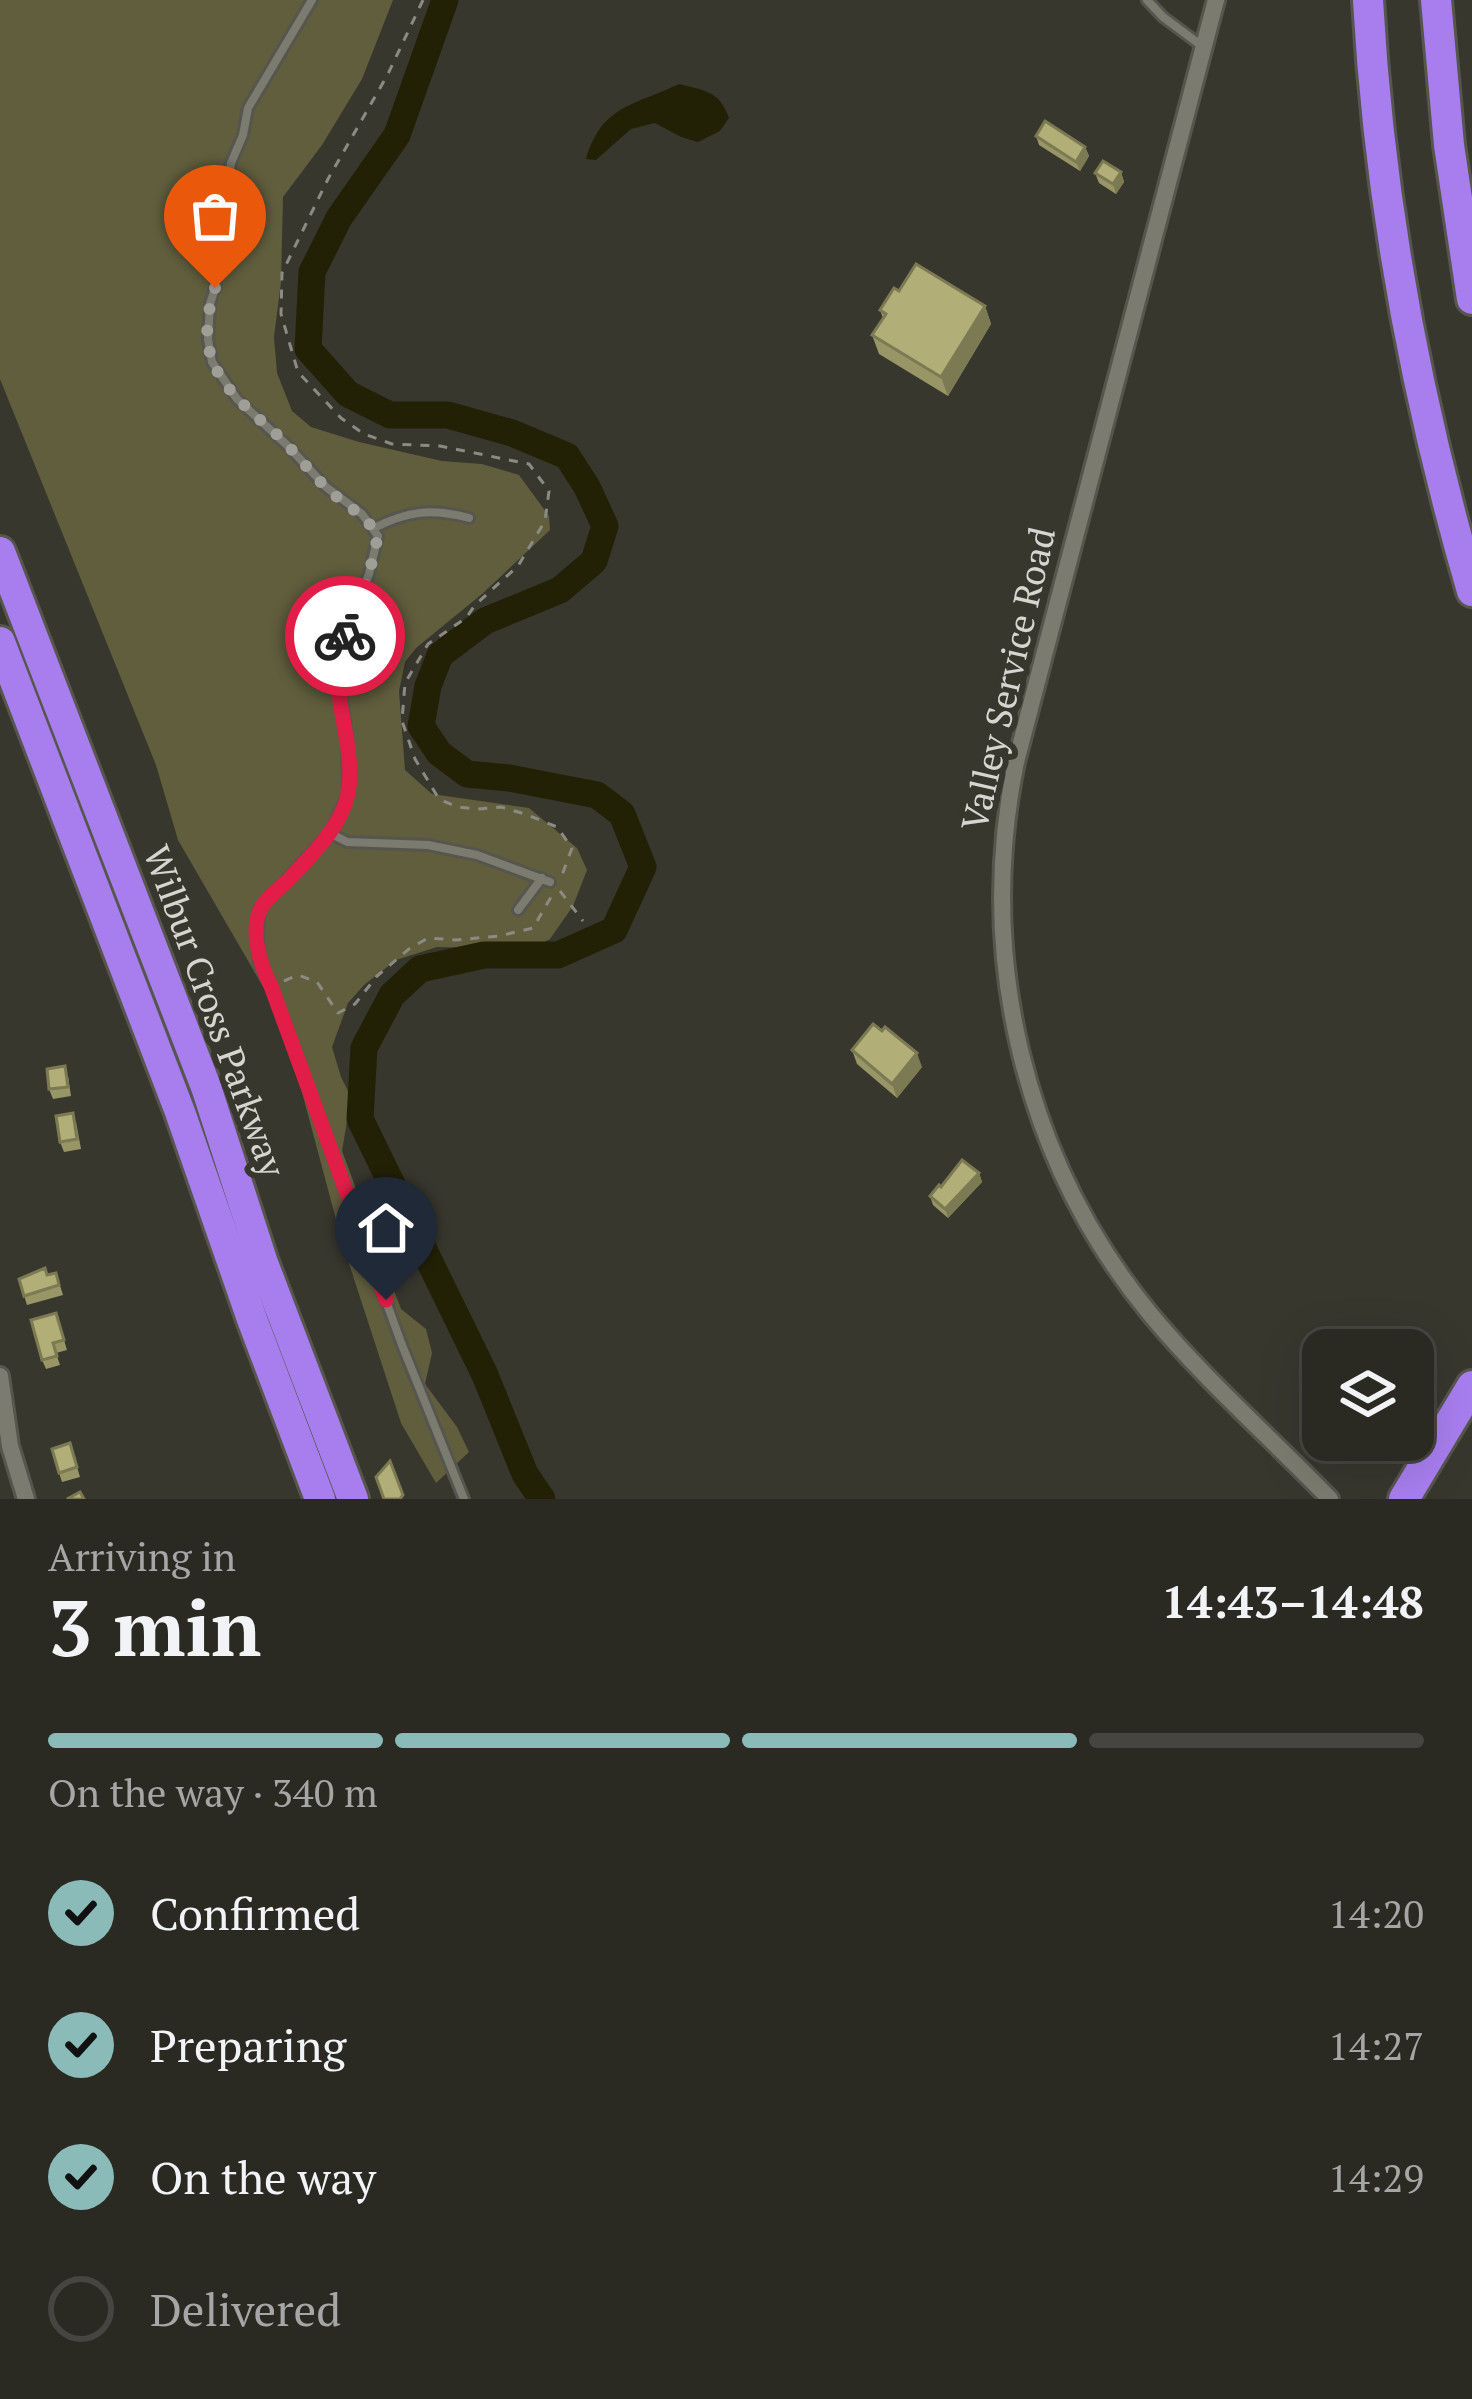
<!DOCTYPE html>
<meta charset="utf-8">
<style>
body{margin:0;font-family:"PT Serif",serif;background:#32312a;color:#f1f3f6;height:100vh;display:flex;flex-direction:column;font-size:45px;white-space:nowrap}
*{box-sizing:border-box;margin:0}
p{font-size:39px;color:#a5a6a5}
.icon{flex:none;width:66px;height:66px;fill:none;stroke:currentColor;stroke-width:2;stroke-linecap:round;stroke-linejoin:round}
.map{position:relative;height:1499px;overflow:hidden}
.panel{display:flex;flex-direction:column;background:#2a2922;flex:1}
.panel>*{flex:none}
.fabs{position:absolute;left:1302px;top:1329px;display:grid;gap:24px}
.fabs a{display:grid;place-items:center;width:132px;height:132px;border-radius:24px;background:#2a2922;box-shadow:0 12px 48px #0002,0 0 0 3px #464540;font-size:60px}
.pin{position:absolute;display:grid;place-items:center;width:102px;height:102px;color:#fff;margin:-123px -51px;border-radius:50% 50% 50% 0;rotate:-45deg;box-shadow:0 0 12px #0007}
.pin .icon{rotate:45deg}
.courier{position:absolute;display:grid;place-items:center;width:120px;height:120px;margin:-60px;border:9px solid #e11d48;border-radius:50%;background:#fff;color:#222;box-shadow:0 3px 15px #0007}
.headline em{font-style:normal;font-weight:600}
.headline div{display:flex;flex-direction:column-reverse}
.headline{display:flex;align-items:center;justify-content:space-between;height:204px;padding:0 48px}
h1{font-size:78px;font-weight:600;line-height:90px}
.bar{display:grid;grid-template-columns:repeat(4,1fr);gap:18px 12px;align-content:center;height:144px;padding:0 48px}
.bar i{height:15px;border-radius:9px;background:#464540}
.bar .on{background:#8bbbb9}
.bar p{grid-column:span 4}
ol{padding:0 48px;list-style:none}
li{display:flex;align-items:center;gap:36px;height:132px}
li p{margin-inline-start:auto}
li .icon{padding:12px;border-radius:50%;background:#8bbbb9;color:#111;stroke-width:4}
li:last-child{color:#a5a6a5}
li i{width:66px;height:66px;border:6px solid #464540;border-radius:50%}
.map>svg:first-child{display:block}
.green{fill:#605e3d}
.water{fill:#232105}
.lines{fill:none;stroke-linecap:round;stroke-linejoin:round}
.river{stroke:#232105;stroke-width:27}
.lane-casing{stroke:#56564e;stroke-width:14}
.street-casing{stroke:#56564e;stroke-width:22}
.highway-casing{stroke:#56564e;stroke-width:36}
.path{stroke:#8b8a83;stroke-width:3;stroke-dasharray:9 9;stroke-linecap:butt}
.lane{stroke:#7b7b70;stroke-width:8}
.street{stroke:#7b7b70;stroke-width:16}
.highway{stroke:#a87eef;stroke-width:30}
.wall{fill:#989666}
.shaded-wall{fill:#7c7a53}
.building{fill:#b1ae77;stroke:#7c7a53;stroke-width:3}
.done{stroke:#9f9e97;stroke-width:12;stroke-dasharray:0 21.6}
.route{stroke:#e11d48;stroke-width:15}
.labels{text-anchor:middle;stroke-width:12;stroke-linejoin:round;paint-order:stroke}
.street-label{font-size:36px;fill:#d6d5d0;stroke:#38372e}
</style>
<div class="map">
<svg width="1472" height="1499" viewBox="0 0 1472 1499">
<rect width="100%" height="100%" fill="#38372e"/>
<polygon class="green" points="0,0 393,0 362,79 322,145 283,197 281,282 274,337 277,373 292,411 311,427 359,442 442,461 482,464 519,475 549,516 550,530 482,594 416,648 405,662 399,691 405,770 432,794 529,808 577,848 587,870 573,906 550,939 531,949 437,947 396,960 364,985 348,1003 332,1047 341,1077 351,1097 342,1151 401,1309 426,1329 432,1353 425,1384 457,1427 469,1452 436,1483 401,1423 342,1242 283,1021 178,840 156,765 0,379"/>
<path class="water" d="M 679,84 C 705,91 719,90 729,118 L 720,131 L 698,142 L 681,137 L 655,123 L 631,129 L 596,160 L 586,159 C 602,105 633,106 679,84 Z"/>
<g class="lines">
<polyline class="river" points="445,0 397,135 339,218 312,272 308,349 348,394 390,415 448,415 512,433 567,456 587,487 605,526 594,561 560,590 485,621 440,655 428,686 421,726 439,753 467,774 509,778 597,795 622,814 643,867 614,930 558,955 484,955 420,969 392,995 364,1048 360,1119 485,1375 525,1474 542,1499"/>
<g class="lane-casing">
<g id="lane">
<polyline points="312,0 248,108 243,135 231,163 220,230 215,288 210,304 208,339 212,362 237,399 288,446 326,487 362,514 378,536 369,574 339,651 336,665 347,735 348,794 330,833 260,908 258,930 259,963 271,986 402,1345 464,1499"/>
<polyline points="1147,0 1163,17 1202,46"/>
<path d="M 374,528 C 408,511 431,508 469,518"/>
<polyline points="330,833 347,842 428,845 477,855 550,882"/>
<polyline points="518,910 542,878"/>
</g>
</g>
<g class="street-casing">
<g id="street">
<path d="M 1216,0 L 1016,762 C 976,956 1024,1161 1151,1315 C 1205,1380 1271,1438 1330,1499"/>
<polyline points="0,1376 10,1446 26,1499"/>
</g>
</g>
<g class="highway-casing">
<g id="highway">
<path d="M 1368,0 C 1379,201 1416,399 1472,591"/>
<polyline points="1436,0 1449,145 1472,299"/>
<polyline points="0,552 206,1087 263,1263 353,1499"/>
<polyline points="0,642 180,1112 253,1322 320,1499"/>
<polyline points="1404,1499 1472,1386"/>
</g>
</g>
<g class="path">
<polyline points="423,0 388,74 328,179 282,273 281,314 298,372 341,418 364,434 392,444 440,446 529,464 549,491 545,521 518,566 475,605 466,618 428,644 405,683 402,721 415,759 439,799 457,807 478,809 501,807 525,814 557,827 572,848 561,878"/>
<polyline points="560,891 583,921"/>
<polyline points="284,981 298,975 317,982 338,1013 355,1004 377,976 409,949 428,938 456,940 499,936 533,928 554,892"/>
</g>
<use href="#lane" class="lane"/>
<use href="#street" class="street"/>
<use href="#highway" class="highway"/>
</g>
<g class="wall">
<polygon points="1036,136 1085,147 1089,156 1080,171 1039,145"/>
<polygon points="1121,172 1124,182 1116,194 1099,183 1095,173"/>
<polygon points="899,291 985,306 991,324 948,396 879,354 872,335 883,318 880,310"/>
<polygon points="852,1050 922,1067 897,1098 857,1064"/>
<polygon points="68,1076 71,1096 53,1099 49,1089"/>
<polygon points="76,1122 81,1149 64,1152 60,1142"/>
<polygon points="979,1173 982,1182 948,1218 933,1205 930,1196 941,1187"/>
<polygon points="56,1273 63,1295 27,1305 19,1279"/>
<polygon points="56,1313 67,1350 56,1353 60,1365 46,1369 42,1360"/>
<polygon points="70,1443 80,1477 62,1482 59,1473"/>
</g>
<g class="shaded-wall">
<polygon points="1085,147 1089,156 1080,171 1076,162"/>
<polygon points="1121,172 1124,182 1116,194 1113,184"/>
<polygon points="985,306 991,324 948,396 941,377"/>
<polygon points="917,1053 922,1067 897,1098 892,1084"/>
<polygon points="979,1173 982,1182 948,1218 945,1209"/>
</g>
<g class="building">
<polygon points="1045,121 1085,147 1076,162 1036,136"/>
<polygon points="1103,161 1121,172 1113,184 1095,173"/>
<polygon points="916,264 985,306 941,377 872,335 886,314 880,310 894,288 899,291"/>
<polygon points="873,1024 882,1031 885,1027 917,1053 892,1084 852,1050"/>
<polygon points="65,1066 68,1087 49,1089 47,1069"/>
<polygon points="73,1113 77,1139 60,1142 56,1116"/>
<polygon points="962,1160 979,1173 945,1209 930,1196 939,1185 941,1187"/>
<polygon points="45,1268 47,1275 56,1273 59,1285 24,1296 19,1279"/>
<polygon points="56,1313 64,1340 53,1343 57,1356 42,1360 31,1320"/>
<polygon points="70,1443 77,1467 59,1473 52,1449"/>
<polygon points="390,1461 403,1495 400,1499 384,1499 376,1477"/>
<polygon points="80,1492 84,1499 67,1499"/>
</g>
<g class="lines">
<path class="done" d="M 215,288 C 192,359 223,388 273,431 C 294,450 310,473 331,492 C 348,507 367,516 378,536 L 369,574 L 345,636"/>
<path class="route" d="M 345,636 C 323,685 358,741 348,794 C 341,827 312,855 290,878 C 282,887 270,895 263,905 C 248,927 260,964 271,986 L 386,1300"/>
</g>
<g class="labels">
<g class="street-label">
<text transform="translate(1008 679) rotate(-77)" y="13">Valley Service Road</text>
<text transform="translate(215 1011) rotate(70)" y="13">Wilbur Cross Parkway</text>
</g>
</g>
</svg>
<div class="fabs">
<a><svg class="icon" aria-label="layers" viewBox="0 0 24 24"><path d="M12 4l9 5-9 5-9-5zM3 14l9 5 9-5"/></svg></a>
</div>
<div class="pin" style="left:215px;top:288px;background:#ea580c"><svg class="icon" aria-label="bag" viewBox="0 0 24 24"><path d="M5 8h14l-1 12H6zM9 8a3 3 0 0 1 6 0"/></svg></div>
<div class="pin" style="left:386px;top:1300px;background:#1f2937"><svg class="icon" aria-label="home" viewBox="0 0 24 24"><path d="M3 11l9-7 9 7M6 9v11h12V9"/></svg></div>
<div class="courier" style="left:345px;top:636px"><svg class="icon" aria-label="bike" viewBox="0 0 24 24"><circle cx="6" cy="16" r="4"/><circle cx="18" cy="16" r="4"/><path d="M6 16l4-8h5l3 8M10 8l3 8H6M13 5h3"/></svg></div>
</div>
<section class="panel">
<div class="headline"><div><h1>3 min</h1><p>Arriving in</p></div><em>14:43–14:48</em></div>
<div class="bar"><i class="on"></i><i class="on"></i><i class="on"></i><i></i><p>On the way · 340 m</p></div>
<ol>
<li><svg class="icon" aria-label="check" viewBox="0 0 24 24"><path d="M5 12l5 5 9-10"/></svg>Confirmed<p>14:20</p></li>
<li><svg class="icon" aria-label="check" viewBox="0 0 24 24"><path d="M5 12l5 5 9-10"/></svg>Preparing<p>14:27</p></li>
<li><svg class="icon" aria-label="check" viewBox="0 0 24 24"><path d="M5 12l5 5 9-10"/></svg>On the way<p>14:29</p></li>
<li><i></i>Delivered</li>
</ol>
</section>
